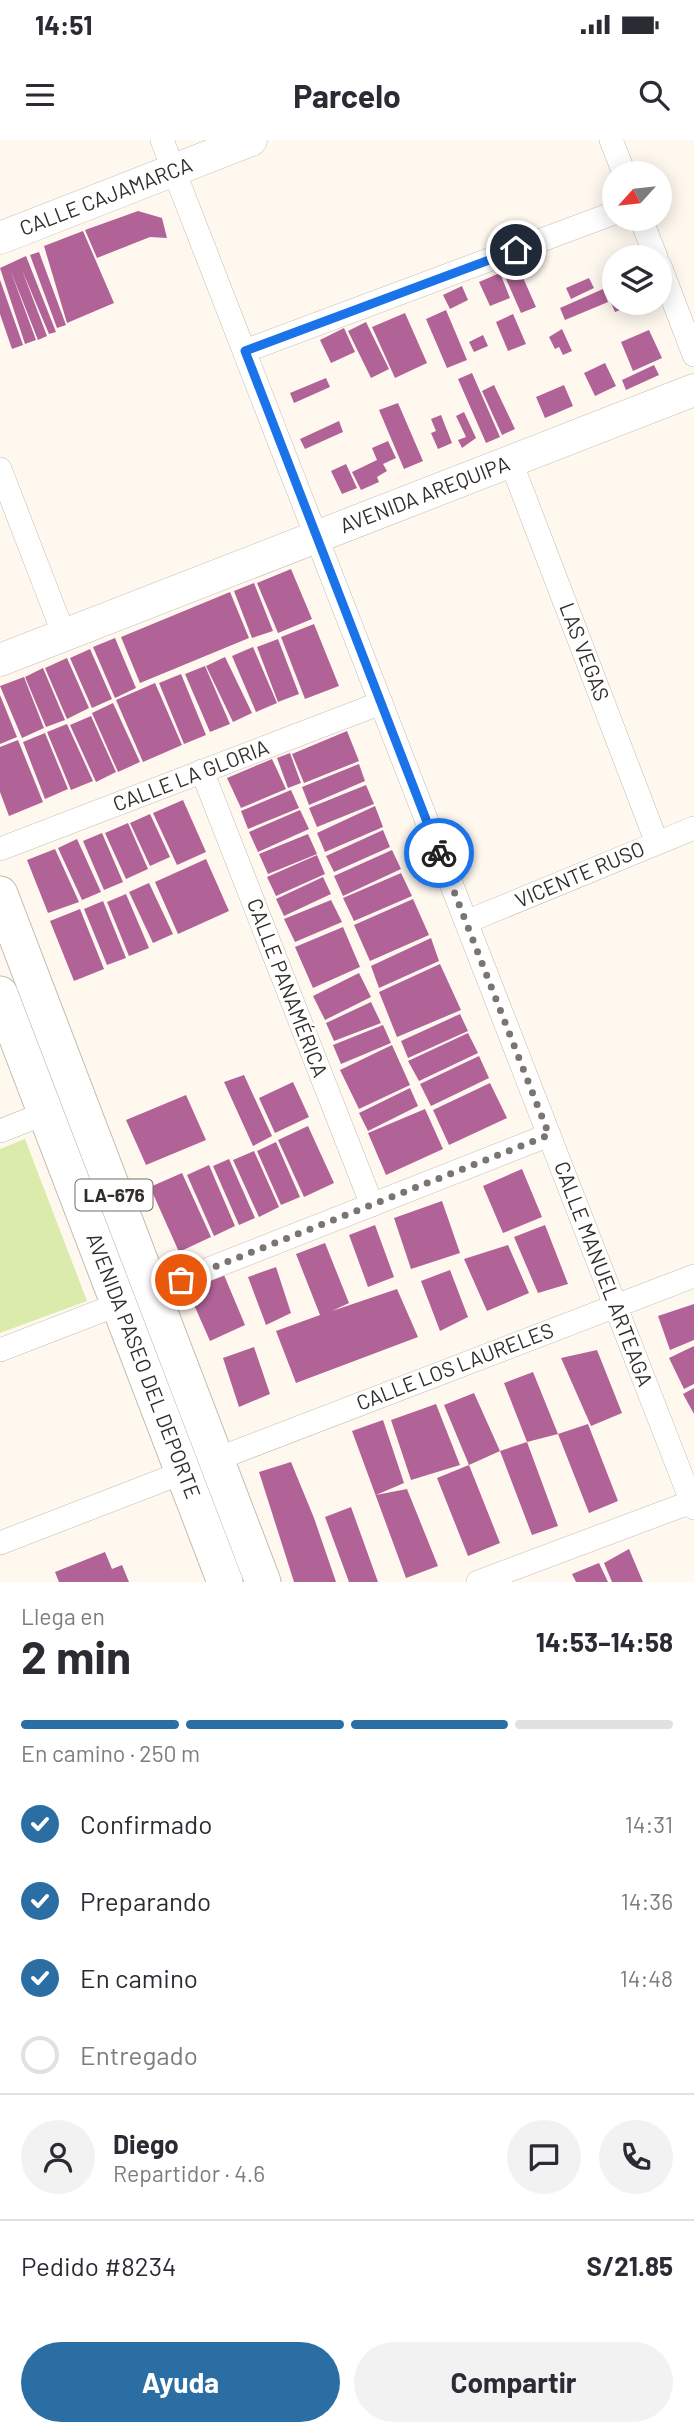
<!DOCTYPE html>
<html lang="es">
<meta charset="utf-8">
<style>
body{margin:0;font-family:Barlow,sans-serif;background:#f2f2f3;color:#2b2b33;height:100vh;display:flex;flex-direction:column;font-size:26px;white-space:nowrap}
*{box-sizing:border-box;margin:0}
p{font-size:23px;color:#7c7c81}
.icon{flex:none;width:38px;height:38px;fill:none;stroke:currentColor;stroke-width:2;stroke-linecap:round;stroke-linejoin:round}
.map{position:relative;height:1442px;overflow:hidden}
.panel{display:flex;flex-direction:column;background:#fff;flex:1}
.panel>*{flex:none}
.needle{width:46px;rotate:243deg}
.tools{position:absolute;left:602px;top:21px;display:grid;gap:14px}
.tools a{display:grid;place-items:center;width:70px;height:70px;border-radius:50%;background:#fff;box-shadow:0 4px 18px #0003;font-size:35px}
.pin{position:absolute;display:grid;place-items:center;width:60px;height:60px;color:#fff;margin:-30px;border:4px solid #fff;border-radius:50%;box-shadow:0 2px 7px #0007}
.courier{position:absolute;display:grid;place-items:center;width:70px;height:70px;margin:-35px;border:5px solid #1a73e8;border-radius:50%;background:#fff;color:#222;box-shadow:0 2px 9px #0007}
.summary em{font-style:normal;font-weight:700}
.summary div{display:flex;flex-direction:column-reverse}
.summary{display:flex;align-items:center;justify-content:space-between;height:119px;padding:0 21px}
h1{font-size:46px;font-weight:700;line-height:52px}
.bar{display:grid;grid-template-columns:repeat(4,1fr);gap:10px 7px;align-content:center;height:84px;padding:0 21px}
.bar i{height:9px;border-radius:5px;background:#e1e1e2}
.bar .selected{background:#2b6ea4}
.bar p{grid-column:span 4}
.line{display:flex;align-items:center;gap:18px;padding:0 21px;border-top:2px solid #e1e1e2}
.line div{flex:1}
.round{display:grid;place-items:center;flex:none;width:74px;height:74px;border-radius:37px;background:#f2f2f3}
ol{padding:0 21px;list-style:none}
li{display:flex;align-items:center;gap:21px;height:77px}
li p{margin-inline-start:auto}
li .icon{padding:7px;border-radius:50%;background:#2b6ea4;color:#fff;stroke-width:4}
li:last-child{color:#7c7c81}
li i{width:38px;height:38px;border:4px solid #e1e1e2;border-radius:50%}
.cta{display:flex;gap:14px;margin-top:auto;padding:14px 21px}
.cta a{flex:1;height:80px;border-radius:42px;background:#2b6ea4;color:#fff;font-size:28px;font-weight:700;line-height:80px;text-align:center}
.cta a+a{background:#f2f2f3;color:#2b2b33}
.status{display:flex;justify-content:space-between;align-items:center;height:49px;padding:0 35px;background:#fff;direction:ltr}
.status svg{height:19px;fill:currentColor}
header{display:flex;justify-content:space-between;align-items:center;height:91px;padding:0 21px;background:#fff;font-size:32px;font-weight:700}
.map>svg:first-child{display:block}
.green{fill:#daebac}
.building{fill:#b16398}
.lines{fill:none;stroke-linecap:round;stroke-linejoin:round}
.street-casing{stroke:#c3bcb0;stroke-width:24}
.secondary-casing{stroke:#c3bcb0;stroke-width:33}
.primary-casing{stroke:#c3bcb0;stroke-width:37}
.street{stroke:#fff;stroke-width:23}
.secondary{stroke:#fff;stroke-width:32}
.primary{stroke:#fff;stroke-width:35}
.done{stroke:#7a7570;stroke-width:7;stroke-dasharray:0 12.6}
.route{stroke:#1a73e8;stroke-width:9}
.labels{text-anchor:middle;stroke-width:5;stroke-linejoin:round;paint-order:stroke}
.shield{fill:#fff;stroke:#706d6b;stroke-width:2}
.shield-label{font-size:19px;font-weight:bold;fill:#322f2b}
.street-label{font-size:21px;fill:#322f2b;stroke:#fff}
</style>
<div class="status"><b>14:51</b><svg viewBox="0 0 49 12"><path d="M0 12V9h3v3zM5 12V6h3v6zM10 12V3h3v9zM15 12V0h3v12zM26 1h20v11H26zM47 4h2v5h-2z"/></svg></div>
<header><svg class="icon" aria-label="menu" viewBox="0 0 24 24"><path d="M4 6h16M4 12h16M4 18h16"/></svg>Parcelo<svg class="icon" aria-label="search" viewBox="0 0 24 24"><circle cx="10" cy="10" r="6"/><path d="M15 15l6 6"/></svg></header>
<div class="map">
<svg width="694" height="1442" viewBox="0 0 694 1442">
<rect width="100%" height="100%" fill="#fff8ef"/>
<polygon class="green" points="25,999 87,1161 0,1193 0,1009"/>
<g class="building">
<polygon points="138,71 162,78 167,98 150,97 97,118 85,90"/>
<polygon points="83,91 114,163 67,183 44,106"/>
<polygon points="39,112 66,185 57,188 30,115"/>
<polygon points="26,116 56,192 49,194 22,130 47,196 38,200 10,129 36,200 25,204 0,128"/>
<polygon points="500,133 510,158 490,166 479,142"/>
<polygon points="521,133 536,167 521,173 506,139"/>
<polygon points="589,138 594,148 571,159 566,148"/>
<polygon points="0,140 23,205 12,209 0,174"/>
<polygon points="462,146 468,160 450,169 443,155"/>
<polygon points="603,149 608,162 565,180 560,168"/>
<polygon points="614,159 614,163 638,163 615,172 610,161"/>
<polygon points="446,170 467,220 447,228 426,179"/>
<polygon points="405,173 427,223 395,238 372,187"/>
<polygon points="513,174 526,204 508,211 496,182"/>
<polygon points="366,182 389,229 371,238 348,191"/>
<polygon points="344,188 355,212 331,223 320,200"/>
<polygon points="562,189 572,211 563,215 559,207 555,209 549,197"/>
<polygon points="649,190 662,218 633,231 621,202"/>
<polygon points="483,195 488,206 474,212 469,202"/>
<polygon points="605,223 616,246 595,256 584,233"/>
<polygon points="654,225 659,235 626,250 622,240"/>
<polygon points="472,233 500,297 486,303 458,239"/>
<polygon points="326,238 330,247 294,263 290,253"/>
<polygon points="494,245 515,289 502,295 482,251"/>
<polygon points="564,245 573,266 545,278 536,257"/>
<polygon points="398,263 423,321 404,329 379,270"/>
<polygon points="464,272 476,298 462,308 458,300 466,297 456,276"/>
<polygon points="441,275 452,303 438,309 431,293 436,291 431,279"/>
<polygon points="339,281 343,292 305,309 300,299"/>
<polygon points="388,301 396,318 383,324 387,331 377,337 379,342 361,350 352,332 377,320 372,308"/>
<polygon points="346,324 357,348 342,354 331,331"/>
<polygon points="291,429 312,479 278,493 257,443"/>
<polygon points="254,443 273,491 252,498 234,451"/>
<polygon points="230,452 249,498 140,543 121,497"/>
<polygon points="314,484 339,546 305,559 281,497"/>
<polygon points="115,498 136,548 115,558 93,507"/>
<polygon points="278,499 299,554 278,562 257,507"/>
<polygon points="253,507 277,563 256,572 232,516"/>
<polygon points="90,509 112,559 92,568 70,518"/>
<polygon points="225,517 252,573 233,582 206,526"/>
<polygon points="67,518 89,568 67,579 45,528"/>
<polygon points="205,526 230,584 210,592 185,534"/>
<polygon points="43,528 65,580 46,587 25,537"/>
<polygon points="181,534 206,595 184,604 159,543"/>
<polygon points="24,537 44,588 22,598 0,546"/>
<polygon points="155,543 182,605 143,622 116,560"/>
<polygon points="0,555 17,597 0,604"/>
<polygon points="113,563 140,622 118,632 92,573"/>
<polygon points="91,576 116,632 96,642 70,585"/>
<polygon points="67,584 93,641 71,650 47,592"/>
<polygon points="347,591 359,621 304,643 292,614"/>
<polygon points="45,593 68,649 45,659 23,602"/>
<polygon points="18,600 43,662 9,676 0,652 0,607"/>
<polygon points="290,613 301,643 288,648 277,618"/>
<polygon points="272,619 286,649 241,668 227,638"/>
<polygon points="359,624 365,641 309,665 302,647"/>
<polygon points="366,645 374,664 317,687 309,668"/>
<polygon points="291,650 299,668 248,689 241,671"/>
<polygon points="183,660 206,712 177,725 153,673"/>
<polygon points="375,666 383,687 325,712 317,693"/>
<polygon points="300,670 309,689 258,712 249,692"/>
<polygon points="150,674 170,717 150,726 130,683"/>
<polygon points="128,683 148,729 126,739 105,693"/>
<polygon points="383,690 390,707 334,732 326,716"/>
<polygon points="102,693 123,742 104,750 83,701"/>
<polygon points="308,694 317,714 268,734 259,714"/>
<polygon points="77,699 101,752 82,760 58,708"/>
<polygon points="55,709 79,762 48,773 27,720"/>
<polygon points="392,710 401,729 343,756 334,736"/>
<polygon points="317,715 325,734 276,756 267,737"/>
<polygon points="206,719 229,771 178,794 155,742"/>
<polygon points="401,733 412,756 354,781 343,758"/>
<polygon points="323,737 331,754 284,776 276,759"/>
<polygon points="149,743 173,794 153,803 129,752"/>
<polygon points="126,754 149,808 129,816 107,762"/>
<polygon points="413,759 429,795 370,821 354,785"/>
<polygon points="331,760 342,782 295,802 284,779"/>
<polygon points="103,761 126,818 107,825 84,769"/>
<polygon points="80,769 104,829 74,841 50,781"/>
<polygon points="343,787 360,827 313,848 295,807"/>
<polygon points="431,798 439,821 379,848 371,826"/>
<polygon points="440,824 461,870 397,897 379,852"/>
<polygon points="359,833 371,857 325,880 313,856"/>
<polygon points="371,862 381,883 334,901 326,883"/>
<polygon points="460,874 468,891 408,918 401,901"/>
<polygon points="383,885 391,903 341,924 333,905"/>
<polygon points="468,893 478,913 419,941 408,921"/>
<polygon points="392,905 410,945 359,969 340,930"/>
<polygon points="479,916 489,938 431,966 420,944"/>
<polygon points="244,935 272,996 253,1006 224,942"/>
<polygon points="293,942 309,977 275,993 259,958"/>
<polygon points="490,943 507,978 449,1005 433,970"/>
<polygon points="410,948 418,966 368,991 359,973"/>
<polygon points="186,955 206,1000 146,1025 126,980"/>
<polygon points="425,969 443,1009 386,1035 368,993"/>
<polygon points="308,986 334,1043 304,1057 278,1000"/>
<polygon points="276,1002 300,1057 281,1065 257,1011"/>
<polygon points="254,1011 279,1067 259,1077 233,1020"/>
<polygon points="229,1019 255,1078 239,1085 213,1026"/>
<polygon points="209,1025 235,1086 214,1096 187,1035"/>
<polygon points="522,1029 542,1077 503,1093 483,1046"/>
<polygon points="182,1033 211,1097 179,1112 150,1047"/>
<polygon points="442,1061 460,1113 411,1129 394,1078"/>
<polygon points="375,1085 394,1137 368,1147 349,1095"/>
<polygon points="545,1085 568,1144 538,1153 514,1097"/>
<polygon points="325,1103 349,1163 332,1171 397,1149 418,1197 296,1243 276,1191 320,1175 296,1114"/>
<polygon points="508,1105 529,1153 487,1171 464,1119"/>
<polygon points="276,1127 291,1173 266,1185 248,1137"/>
<polygon points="450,1130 468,1177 440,1191 421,1141"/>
<polygon points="224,1135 245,1185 210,1201 187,1149"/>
<polygon points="694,1164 694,1200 670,1210 658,1176"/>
<polygon points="694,1206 694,1244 684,1249 669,1218"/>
<polygon points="254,1207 270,1254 239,1267 223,1218"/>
<polygon points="597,1210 622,1273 591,1286 561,1218"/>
<polygon points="533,1232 558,1294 527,1302 504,1243"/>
<polygon points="694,1248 694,1274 683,1254"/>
<polygon points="474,1253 500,1311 527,1302 558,1386 532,1395 500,1311 469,1325 444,1265"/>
<polygon points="436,1264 460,1325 411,1340 391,1280"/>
<polygon points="383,1280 404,1343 376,1355 407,1349 438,1426 406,1438 352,1291"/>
<polygon points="588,1284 618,1361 589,1373 558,1294"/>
<polygon points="291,1322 314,1378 336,1442 294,1442 259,1332"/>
<polygon points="469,1325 500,1403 468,1416 437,1338"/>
<polygon points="351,1367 378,1442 349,1442 325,1377"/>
<polygon points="629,1409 643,1442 612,1442 604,1423"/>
<polygon points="105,1412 112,1429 122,1425 129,1442 59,1442 55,1432"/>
<polygon points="599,1423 608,1442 576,1442 572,1434"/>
</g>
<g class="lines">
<g class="street-casing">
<g id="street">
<polyline points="162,0 694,1368"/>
<polyline points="611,0 624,33"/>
<polyline points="641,79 656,117"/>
<polyline points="660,126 694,215"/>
<polyline points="245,211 614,73"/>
<polyline points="511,322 657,703"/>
<polyline points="0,329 64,495"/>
<polyline points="202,631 372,1065"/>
<polyline points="0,709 381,563"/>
<polyline points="466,782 694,688"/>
<polyline points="0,991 46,973"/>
<polyline points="150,1152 549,995"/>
<polyline points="0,1210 119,1164"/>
<polyline points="217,1319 694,1136"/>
<polyline points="0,1403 184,1332"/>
<polyline points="478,1442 694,1361"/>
</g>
</g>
<g class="secondary-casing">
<g id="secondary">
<polyline points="0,98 251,0"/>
<polyline points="0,520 694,250"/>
</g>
</g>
<g class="primary-casing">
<g id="primary">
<polyline points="0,754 263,1442"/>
<polyline points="0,854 225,1442"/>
</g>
</g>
<use href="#street" class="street"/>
<use href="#secondary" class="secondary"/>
<use href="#primary" class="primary"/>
</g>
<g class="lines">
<polyline class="done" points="181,1140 549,995 439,713"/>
<polyline class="route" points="439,713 245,211 516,110"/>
</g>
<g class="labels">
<rect class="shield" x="75.5" y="1039.5" width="77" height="31" rx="5"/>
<g class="shield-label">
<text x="114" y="1062">LA-676</text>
</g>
<g class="street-label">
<text transform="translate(106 57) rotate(-21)" y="7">CALLE CAJAMARCA</text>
<text transform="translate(425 355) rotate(-21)" y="7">AVENIDA AREQUIPA</text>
<text transform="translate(584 512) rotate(69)" y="7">LAS VEGAS</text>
<text transform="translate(191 636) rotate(-21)" y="7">CALLE LA GLORIA</text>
<text transform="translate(580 735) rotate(-23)" y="7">VICENTE RUSO</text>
<text transform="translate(287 848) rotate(69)" y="7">CALLE PANAMÉRICA</text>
<text transform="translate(603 1134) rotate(69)" y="7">CALLE MANUEL ARTEAGA</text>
<text transform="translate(143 1226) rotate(69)" y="7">AVENIDA PASEO DEL DEPORTE</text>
<text transform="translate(455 1227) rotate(-21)" y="7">CALLE LOS LAURELES</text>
</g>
</g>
</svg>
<div class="tools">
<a><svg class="needle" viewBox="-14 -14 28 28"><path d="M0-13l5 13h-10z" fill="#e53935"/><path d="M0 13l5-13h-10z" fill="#7c7c81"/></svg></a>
<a><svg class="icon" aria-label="layers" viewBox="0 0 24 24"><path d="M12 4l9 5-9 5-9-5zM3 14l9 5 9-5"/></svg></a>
</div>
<div class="pin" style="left:181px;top:1140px;background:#ea580c"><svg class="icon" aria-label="bag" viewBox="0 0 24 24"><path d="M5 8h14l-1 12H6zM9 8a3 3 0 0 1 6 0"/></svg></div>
<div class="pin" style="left:516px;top:110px;background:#1f2937"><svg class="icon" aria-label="home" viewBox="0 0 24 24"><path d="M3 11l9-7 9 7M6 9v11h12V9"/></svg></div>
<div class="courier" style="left:439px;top:713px"><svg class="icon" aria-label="bike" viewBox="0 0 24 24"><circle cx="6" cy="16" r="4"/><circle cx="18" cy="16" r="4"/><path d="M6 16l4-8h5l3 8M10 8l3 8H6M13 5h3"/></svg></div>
</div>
<section class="panel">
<div class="summary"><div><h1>2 min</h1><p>Llega en</p></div><em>14:53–14:58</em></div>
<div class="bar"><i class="selected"></i><i class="selected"></i><i class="selected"></i><i></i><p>En camino · 250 m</p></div>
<ol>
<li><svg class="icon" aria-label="check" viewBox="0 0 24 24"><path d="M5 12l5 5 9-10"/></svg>Confirmado<p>14:31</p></li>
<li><svg class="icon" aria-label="check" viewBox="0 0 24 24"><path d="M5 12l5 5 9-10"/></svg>Preparando<p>14:36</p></li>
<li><svg class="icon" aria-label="check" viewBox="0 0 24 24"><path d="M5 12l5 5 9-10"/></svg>En camino<p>14:48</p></li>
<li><i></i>Entregado</li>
</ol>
<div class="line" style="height:126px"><a class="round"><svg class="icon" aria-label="person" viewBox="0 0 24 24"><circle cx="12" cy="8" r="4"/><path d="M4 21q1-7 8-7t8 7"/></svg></a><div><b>Diego</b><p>Repartidor · 4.6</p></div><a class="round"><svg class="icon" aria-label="chat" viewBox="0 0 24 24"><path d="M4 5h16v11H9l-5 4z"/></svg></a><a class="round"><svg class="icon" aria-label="phone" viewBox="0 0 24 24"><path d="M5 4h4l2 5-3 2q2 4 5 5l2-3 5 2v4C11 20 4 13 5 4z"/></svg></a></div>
<div class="line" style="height:91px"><div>Pedido #8234</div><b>S/21.85</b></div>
<div class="cta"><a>Ayuda</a><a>Compartir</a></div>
</section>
